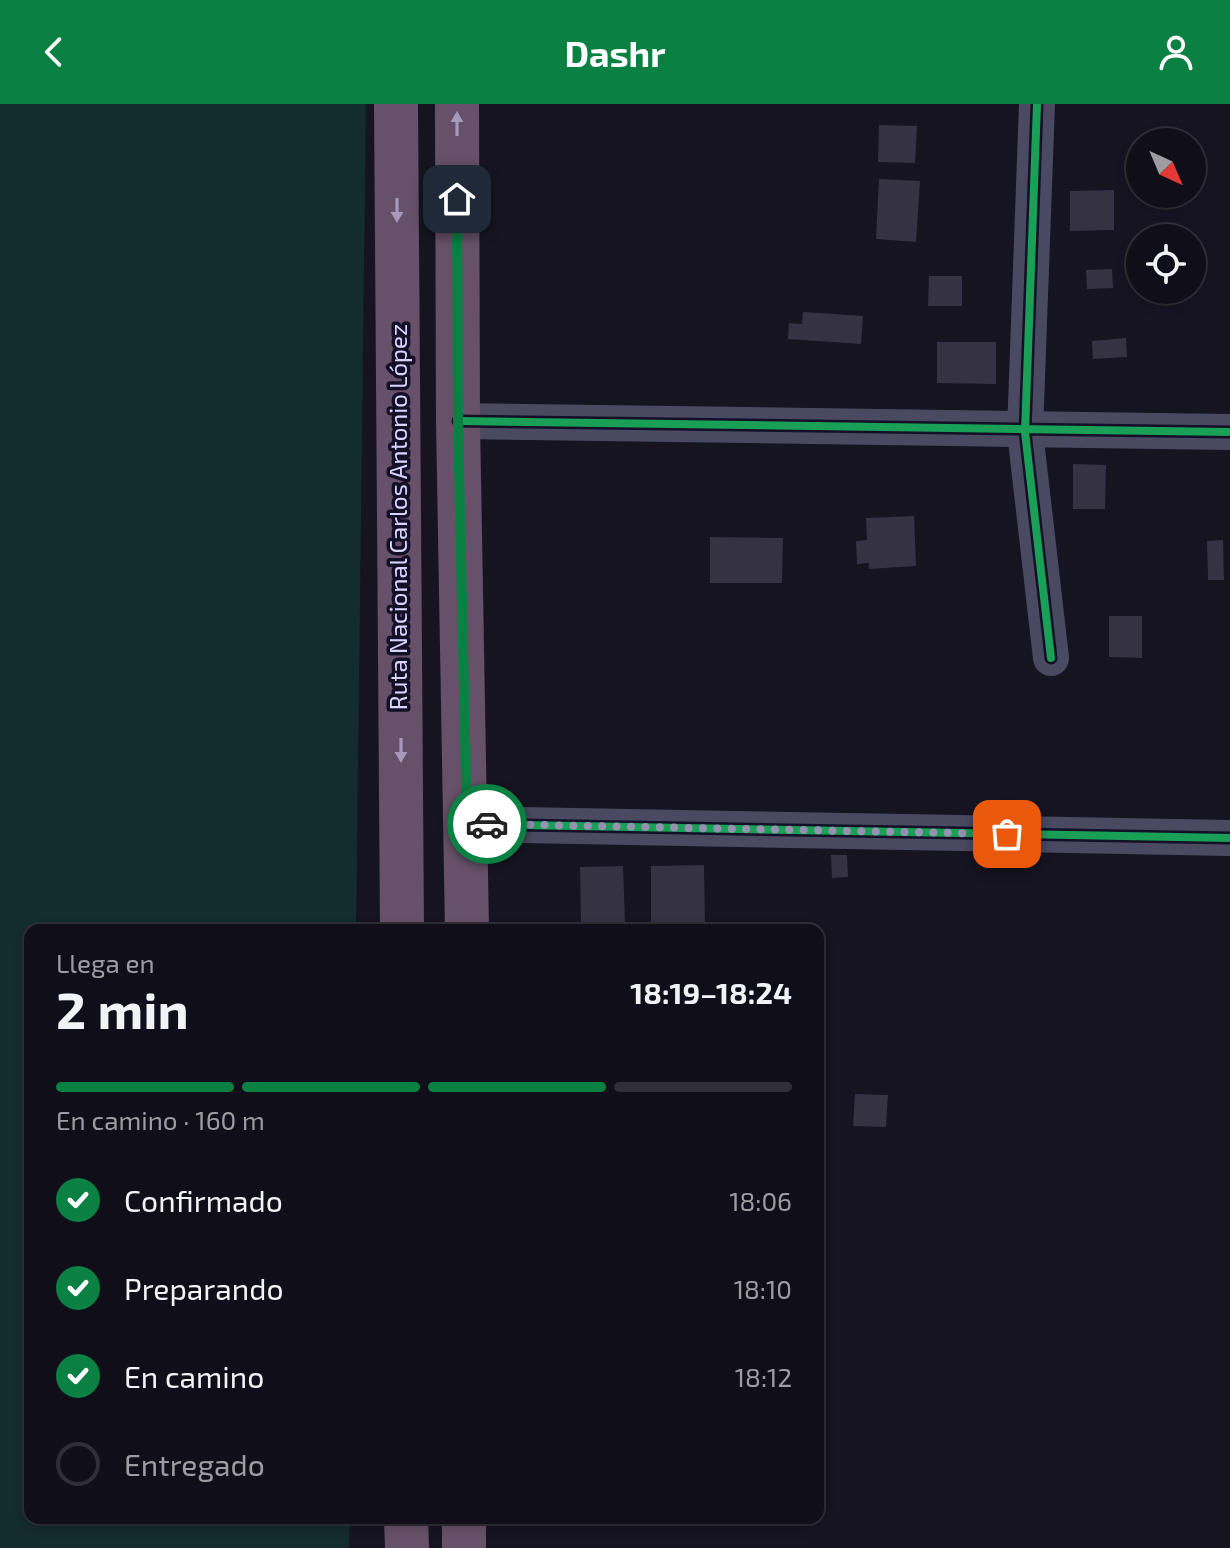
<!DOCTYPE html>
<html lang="es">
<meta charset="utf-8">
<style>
body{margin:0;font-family:"Exo 2",sans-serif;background:#191822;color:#f1f3f6;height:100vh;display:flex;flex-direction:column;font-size:30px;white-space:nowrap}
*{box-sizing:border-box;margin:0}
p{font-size:26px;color:#9c9ca2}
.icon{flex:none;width:44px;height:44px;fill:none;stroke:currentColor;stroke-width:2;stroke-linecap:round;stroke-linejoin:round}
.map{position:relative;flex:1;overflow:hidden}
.details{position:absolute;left:24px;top:820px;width:800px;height:600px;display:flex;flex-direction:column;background:#100f19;border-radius:16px;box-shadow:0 4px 12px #0003,0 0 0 2px #302f38}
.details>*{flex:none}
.needle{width:52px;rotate:136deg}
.fabs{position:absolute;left:1126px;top:24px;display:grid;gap:16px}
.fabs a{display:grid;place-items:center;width:80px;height:80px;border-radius:50%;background:#100f19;box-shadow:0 4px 12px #0003,0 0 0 2px #302f38;font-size:40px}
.pin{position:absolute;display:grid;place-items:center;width:68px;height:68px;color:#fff;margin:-34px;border-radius:16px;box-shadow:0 4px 12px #0006}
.courier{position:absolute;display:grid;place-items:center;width:80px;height:80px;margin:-40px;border:6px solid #0b8043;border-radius:50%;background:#fff;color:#222;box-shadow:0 2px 10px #0007}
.summary em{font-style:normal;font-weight:700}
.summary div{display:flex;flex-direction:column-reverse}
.summary{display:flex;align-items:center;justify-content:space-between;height:136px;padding:0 32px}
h1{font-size:52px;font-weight:700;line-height:60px}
.bar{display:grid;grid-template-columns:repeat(4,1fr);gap:12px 8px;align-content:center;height:96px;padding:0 32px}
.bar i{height:10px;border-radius:6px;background:#302f38}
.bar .selected{background:#0b8043}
.bar p{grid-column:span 4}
ol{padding:0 32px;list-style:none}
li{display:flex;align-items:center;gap:24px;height:88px}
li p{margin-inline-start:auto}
li .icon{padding:8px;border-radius:50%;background:#0b8043;color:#fff;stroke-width:4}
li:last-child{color:#9c9ca2}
li i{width:44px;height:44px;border:4px solid #302f38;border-radius:50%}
header{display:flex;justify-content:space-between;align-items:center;height:104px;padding:0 32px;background:#0b8043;color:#fff;font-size:36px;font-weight:700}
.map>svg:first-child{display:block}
.green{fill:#132c2d}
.building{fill:#343243}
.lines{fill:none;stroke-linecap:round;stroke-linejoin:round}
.minor{stroke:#4a4962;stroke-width:36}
.highway{stroke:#67516a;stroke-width:44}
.cycleway-casing{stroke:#130f26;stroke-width:13}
.cycleway{stroke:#1a9f57;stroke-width:8}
.oneway{fill:#a699bc}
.done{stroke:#9591b1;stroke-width:8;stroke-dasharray:0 14.4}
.route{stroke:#0b8043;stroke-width:10}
.labels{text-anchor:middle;stroke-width:7;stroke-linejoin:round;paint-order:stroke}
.street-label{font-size:24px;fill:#d9d4ff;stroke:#130f26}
</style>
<header><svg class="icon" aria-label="back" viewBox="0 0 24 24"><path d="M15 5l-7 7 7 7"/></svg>Dashr<svg class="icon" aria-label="person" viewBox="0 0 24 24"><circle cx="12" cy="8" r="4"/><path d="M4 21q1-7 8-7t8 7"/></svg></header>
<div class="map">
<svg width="1230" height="1444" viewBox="0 0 1230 1444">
<rect width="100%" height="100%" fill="#161421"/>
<polygon class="green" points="0,0 366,0 356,826 30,826 30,1414 350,1414 349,1444 0,1444"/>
<g class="building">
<polygon points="879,21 917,22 915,59 878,58"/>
<polygon points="879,75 920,77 916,138 876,135"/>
<polygon points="1114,86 1114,126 1070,127 1070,87"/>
<polygon points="1112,165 1113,184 1087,185 1086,166"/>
<polygon points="929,172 962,172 962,202 928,202"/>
<polygon points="803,208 863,212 861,240 788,235 789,219 802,220"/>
<polygon points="1126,234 1127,253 1093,255 1092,237"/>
<polygon points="937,238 996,238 996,280 937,279"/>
<polygon points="1073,360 1106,361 1105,405 1073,405"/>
<polygon points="914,412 916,462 869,465 869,459 857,460 856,437 867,436 866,414"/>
<polygon points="710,433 783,434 782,479 710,479"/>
<polygon points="1223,436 1224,476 1208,476 1207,437"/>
<polygon points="1109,512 1142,512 1142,554 1109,553"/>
<polygon points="831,751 847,751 848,773 832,774"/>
<polygon points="704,761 705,821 651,822 651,762"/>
<polygon points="623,762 625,819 581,820 580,763"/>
<polygon points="855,990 888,991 886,1023 853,1022"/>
</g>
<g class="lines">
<g class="minor">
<polyline points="1037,0 1025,328 1051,554"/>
<polyline points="458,317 1230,328"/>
<polyline points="467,720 1230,734"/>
</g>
<g class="highway">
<polyline points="396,0 402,826"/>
<polyline points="457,0 458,317 467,826"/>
<polyline points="406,1414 407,1444"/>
<polyline points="464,1444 464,1414"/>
</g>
<g class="cycleway-casing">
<g id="cycleway">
<polyline points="1037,0 1025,328 1051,554"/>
<polyline points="458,317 1230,328"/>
<polyline points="467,720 1230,734"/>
</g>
</g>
<use href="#cycleway" class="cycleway"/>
</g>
<defs><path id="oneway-solid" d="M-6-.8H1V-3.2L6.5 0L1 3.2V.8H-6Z" transform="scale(2)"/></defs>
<g class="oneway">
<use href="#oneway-solid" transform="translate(457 20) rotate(-90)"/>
<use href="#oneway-solid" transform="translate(397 106) rotate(90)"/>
<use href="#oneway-solid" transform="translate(401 646) rotate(90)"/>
</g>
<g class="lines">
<polyline class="done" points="487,720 1007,730"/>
<polyline class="route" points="457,95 458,317 467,720 487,720"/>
</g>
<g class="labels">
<g class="street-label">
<text transform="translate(399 413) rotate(-90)" y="8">Ruta Nacional Carlos Antonio López</text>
</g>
</g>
</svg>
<div class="fabs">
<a><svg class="needle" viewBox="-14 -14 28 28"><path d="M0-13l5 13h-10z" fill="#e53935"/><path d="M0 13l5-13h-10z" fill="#9c9ca2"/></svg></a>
<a><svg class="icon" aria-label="locate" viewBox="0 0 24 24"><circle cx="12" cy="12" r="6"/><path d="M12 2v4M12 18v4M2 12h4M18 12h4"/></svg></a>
</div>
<div class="pin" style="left:1007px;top:730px;background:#ea580c"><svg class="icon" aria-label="bag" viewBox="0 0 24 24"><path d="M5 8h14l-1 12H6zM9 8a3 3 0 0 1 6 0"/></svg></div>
<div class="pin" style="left:457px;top:95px;background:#1f2937"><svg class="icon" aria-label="home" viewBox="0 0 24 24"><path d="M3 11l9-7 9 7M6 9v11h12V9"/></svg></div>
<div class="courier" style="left:487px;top:720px"><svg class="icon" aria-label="car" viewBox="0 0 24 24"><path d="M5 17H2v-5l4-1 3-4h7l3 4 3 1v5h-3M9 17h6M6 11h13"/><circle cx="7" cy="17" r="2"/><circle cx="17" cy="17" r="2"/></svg></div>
<section class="details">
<div class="summary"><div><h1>2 min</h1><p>Llega en</p></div><em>18:19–18:24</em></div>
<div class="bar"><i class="selected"></i><i class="selected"></i><i class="selected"></i><i></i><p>En camino · 160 m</p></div>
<ol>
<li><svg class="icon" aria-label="check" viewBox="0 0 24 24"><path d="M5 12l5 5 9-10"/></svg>Confirmado<p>18:06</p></li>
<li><svg class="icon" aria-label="check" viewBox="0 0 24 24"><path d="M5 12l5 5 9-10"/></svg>Preparando<p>18:10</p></li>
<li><svg class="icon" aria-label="check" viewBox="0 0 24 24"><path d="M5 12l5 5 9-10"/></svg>En camino<p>18:12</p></li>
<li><i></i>Entregado</li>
</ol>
</section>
</div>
